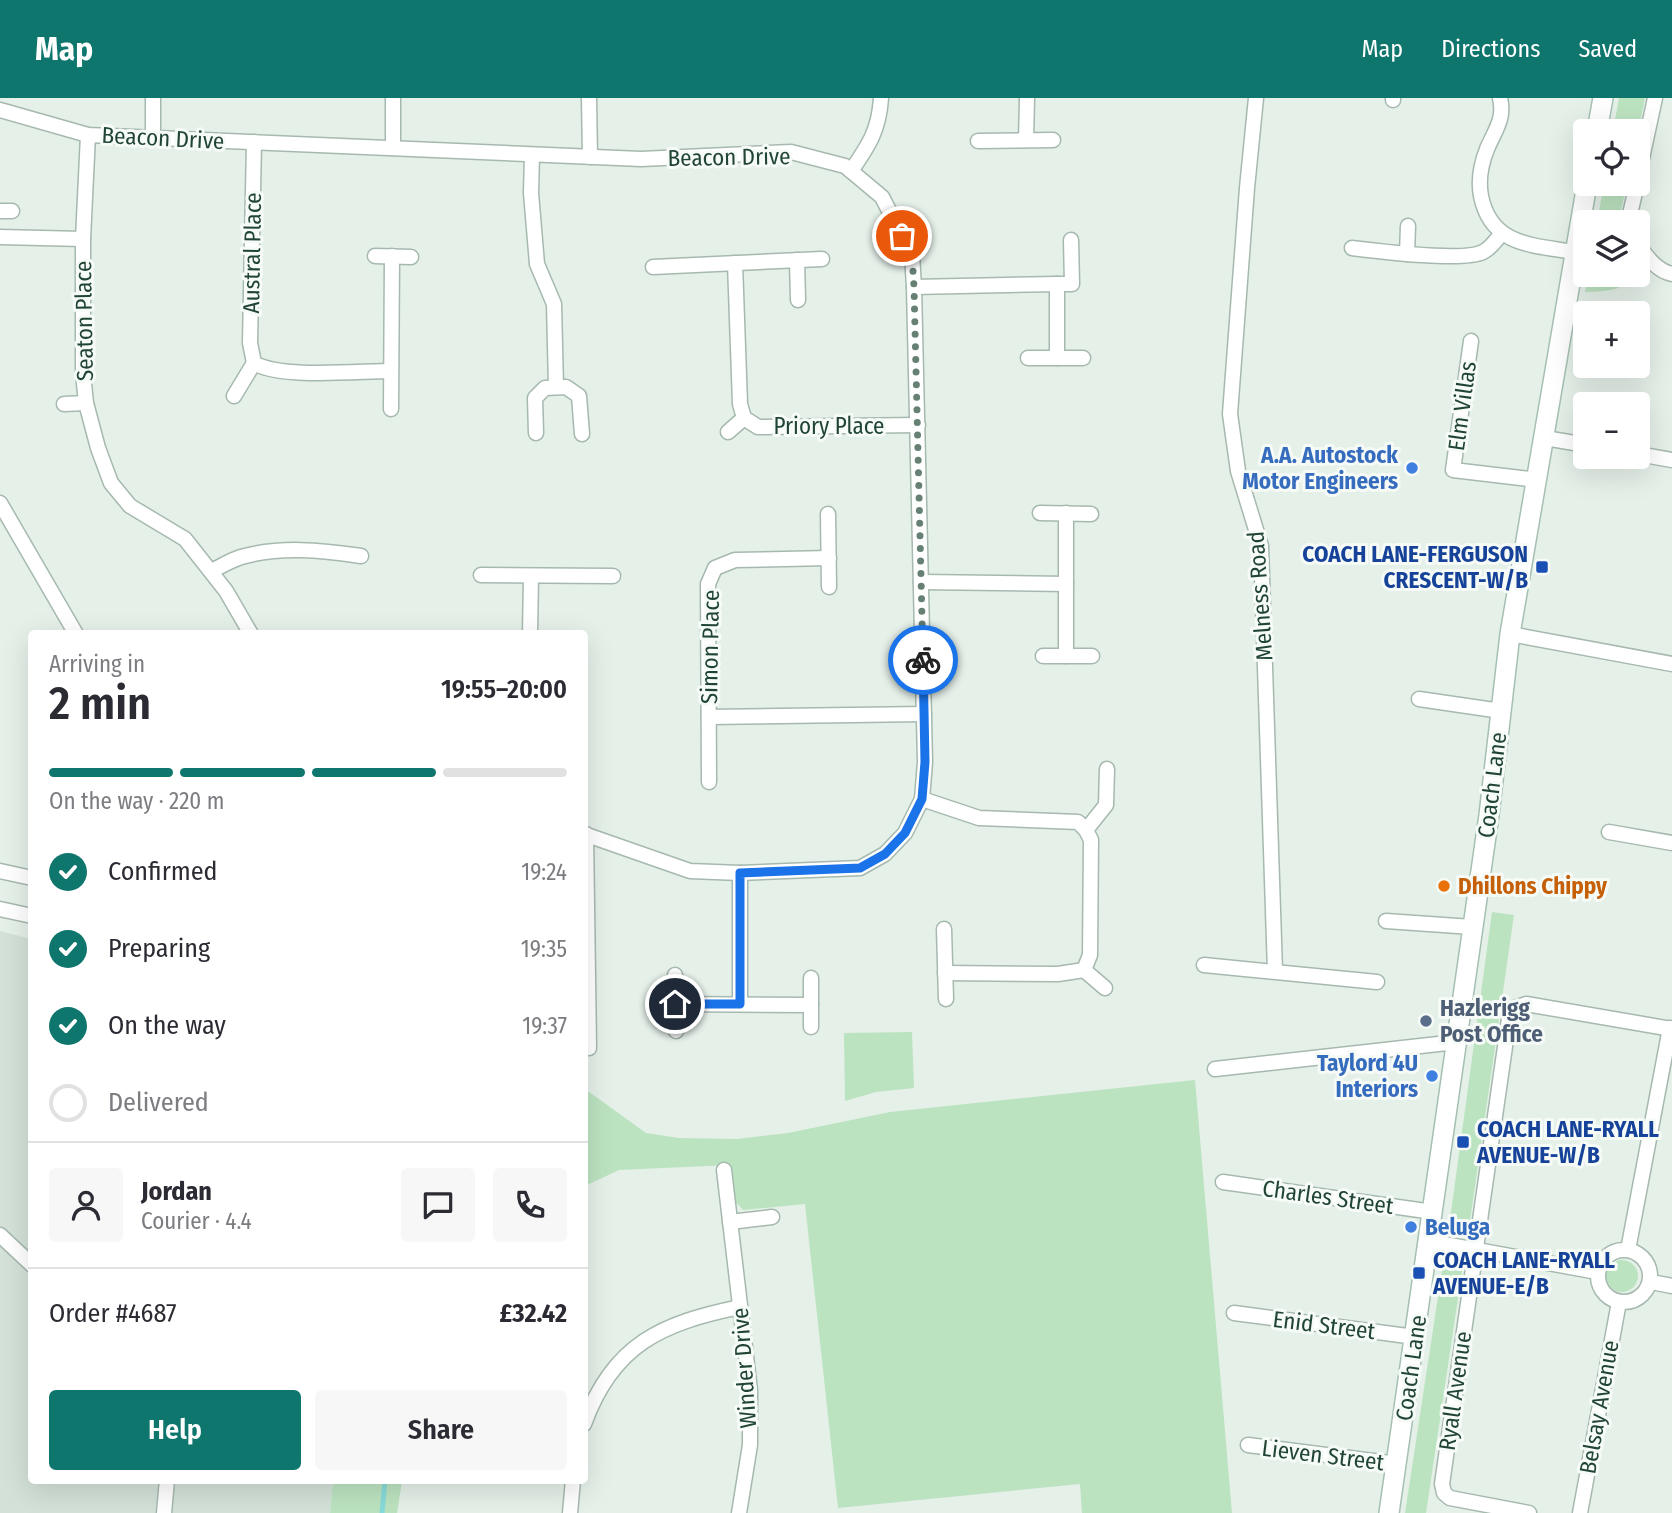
<!DOCTYPE html>
<meta charset="utf-8">
<style>
body{margin:0;font-family:"Fira Sans Condensed",sans-serif;background:#f7f7f7;color:#2b2b33;height:100vh;display:flex;flex-direction:column;font-size:26px;white-space:nowrap}
*{box-sizing:border-box;margin:0}
p{font-size:23px;color:#7c7c81}
.icon{flex:none;width:38px;height:38px;fill:none;stroke:currentColor;stroke-width:2;stroke-linecap:round;stroke-linejoin:round}
.map{position:relative;flex:1;overflow:hidden}
.sheet{position:absolute;left:28px;top:532px;width:560px;height:854px;display:flex;flex-direction:column;background:#fff;border-radius:7px;box-shadow:0 7px 28px #0002}
.sheet>*{flex:none}
.tools{position:absolute;left:1573px;top:21px;display:grid;gap:14px}
.tools a{display:grid;place-items:center;width:77px;height:77px;border-radius:7px;background:#fff;box-shadow:0 7px 28px #0002;font-size:35px}
.pin{position:absolute;display:grid;place-items:center;width:60px;height:60px;color:#fff;margin:-30px;border:4px solid #fff;border-radius:50%;box-shadow:0 2px 7px #0007}
.courier{position:absolute;display:grid;place-items:center;width:70px;height:70px;margin:-35px;border:5px solid #1a73e8;border-radius:50%;background:#fff;color:#222;box-shadow:0 2px 9px #0007}
.head em{font-style:normal;font-weight:600}
.head div{display:flex;flex-direction:column-reverse}
.head{display:flex;align-items:center;justify-content:space-between;height:119px;padding:0 21px}
h1{font-size:46px;font-weight:600;line-height:52px}
.bar{display:grid;grid-template-columns:repeat(4,1fr);gap:10px 7px;align-content:center;height:84px;padding:0 21px}
.bar i{height:9px;border-radius:5px;background:#e1e1e2}
.bar .current{background:#0f766e}
.bar p{grid-column:span 4}
.line{display:flex;align-items:center;gap:18px;padding:0 21px;border-top:2px solid #e1e1e2}
.line div{flex:1}
.round{display:grid;place-items:center;flex:none;width:74px;height:74px;border-radius:7px;background:#f7f7f7}
ol{padding:0 21px;list-style:none}
li{display:flex;align-items:center;gap:21px;height:77px}
li p{margin-inline-start:auto}
li .icon{padding:7px;border-radius:50%;background:#0f766e;color:#fff;stroke-width:4}
li:last-child{color:#7c7c81}
li i{width:38px;height:38px;border:4px solid #e1e1e2;border-radius:50%}
.primary-button{display:flex;gap:14px;margin-top:auto;padding:14px 21px}
.primary-button a{flex:1;height:80px;border-radius:7px;background:#0f766e;color:#fff;font-size:28px;font-weight:600;line-height:80px;text-align:center}
.primary-button a+a{background:#f7f7f7;color:#2b2b33}
header{display:flex;align-items:center;gap:42px;box-sizing:border-box;height:98px;padding:0 35px;background:#0f766e;color:#fff}
header strong{font-size:33px}
nav{display:flex;gap:38px;margin-inline-start:auto;font-size:24px}
.map>svg:first-child{display:block}
.built{fill:#d3e1d8}
.green{fill:#bce3c0}
.lines{fill:none;stroke-linecap:round;stroke-linejoin:round}
.stream{stroke:#87dbda;stroke-width:5}
.street-casing{stroke:#a6b9af;stroke-width:17}
.secondary-casing{stroke:#a5c0b2;stroke-width:22}
.street{stroke:#fff;stroke-width:14}
.secondary{stroke:#fff;stroke-width:19}
.done{stroke:#668174;stroke-width:7;stroke-dasharray:0 12.6}
.route{stroke:#1a73e8;stroke-width:9}
.shop-dot{fill:#3f7fe0;stroke:#f6fbf8;stroke-width:2.5}
.transit-dot{fill:#1a4fb4;stroke:#f6fbf8;stroke-width:2.5}
.food-dot{fill:#e8710a;stroke:#f6fbf8;stroke-width:2.5}
.service-dot{fill:#5c6f8a;stroke:#f6fbf8;stroke-width:2.5}
.labels{text-anchor:middle;stroke-width:6;stroke-linejoin:round;paint-order:stroke}
.street-label{font-size:23px;fill:#214535;stroke:#f6fbf8}
.shop-label{font-size:23px;font-weight:bold;fill:#366cbe;stroke:#f6fbf8;text-anchor:end}
.transit-label{font-size:23px;font-weight:bold;fill:#164399;stroke:#f6fbf8;text-anchor:start}
.food-label{font-size:23px;font-weight:bold;fill:#c56008;stroke:#f6fbf8;text-anchor:start}
.service-label{font-size:23px;font-weight:bold;fill:#4e5e75;stroke:#f6fbf8;text-anchor:start}
</style>
<header>
<strong>Map</strong>
<nav><a>Map</a><a>Directions</a><a>Saved</a></nav>
</header>
<div class="map">
<svg width="1672" height="1415" viewBox="0 0 1672 1415">
<rect width="100%" height="100%" fill="#e5f0e9"/>
<polygon class="built" points="0,833 31,841 32,1382 333,1383 330,1415 0,1415"/>
<g class="green">
<polygon points="1619,0 1645,0 1638,34 1613,33"/>
<polygon points="1604,86 1627,86 1620,116 1621,124 1597,124"/>
<path d="M 1588,177 L 1634,177 C 1623,194 1604,193 1585,194 Z"/>
<polygon points="1492,814 1514,817 1469,1130 1458,1137 1449,1129"/>
<polygon points="912,934 914,990 876,994 845,1003 844,935"/>
<polygon points="1195,982 1232,1415 1082,1415 1080,1386 838,1410 805,1106 743,1112 734,1102 730,1067 619,1072 585,1088 585,991 646,1035 679,1040 737,1041 788,1035 890,1014"/>
<polygon points="1454,1160 1463,1167 1426,1415 1405,1415 1443,1166"/>
<circle cx="1622" cy="1178" r="16"/>
<polygon points="333,1383 402,1383 397,1415 330,1415"/>
</g>
<g class="lines">
<polyline class="stream" points="382,1415 385,1382"/>
<g class="street-casing">
<g id="street">
<polyline points="153,0 153,40"/>
<polyline points="589,0 590,59"/>
<polyline points="1256,0 1247,90 1230,316 1238,373 1261,448 1275,873"/>
<path d="M 1500,0 C 1505,21 1495,32 1487,51 C 1481,66 1478,82 1481,98 C 1491,148 1533,147 1574,154"/>
<polyline points="1393,2 1393,0"/>
<polyline points="0,12 88,37 641,61 791,54 845,68 882,99 912,157 914,189 925,664 922,701 905,735 885,756 860,770 740,775 690,773 584,736"/>
<polyline points="88,37 83,141 83,276 86,305 98,350 111,385 130,408 185,441 226,493 251,536"/>
<polyline points="1026,42 1027,0"/>
<polyline points="978,43 1053,42"/>
<path d="M 254,44 L 250,245 L 254,265 C 281,281 358,273 391,273"/>
<polyline points="393,50 393,0"/>
<polyline points="532,57 531,95 537,166 554,206 556,289"/>
<path d="M 851,73 C 869,47 879,32 881,0"/>
<polyline points="1638,79 1655,0"/>
<polyline points="0,113 12,113"/>
<polyline points="1631,124 1630,116 1637,86"/>
<polyline points="0,139 83,141"/>
<path d="M 1638,147 C 1647,159 1657,173 1672,176"/>
<path d="M 1352,150 C 1377,153 1463,164 1483,154 C 1491,150 1496,142 1502,135"/>
<polyline points="1407,156 1408,128"/>
<polyline points="375,158 411,159"/>
<polyline points="797,162 798,202"/>
<polyline points="735,165 740,306 744,320 758,329 918,327"/>
<polyline points="653,169 822,161"/>
<polyline points="1057,186 1072,186 1071,142"/>
<polyline points="914,189 1057,186 1057,260"/>
<polyline points="1471,243 1453,372 1538,382"/>
<polyline points="1028,260 1083,260"/>
<polyline points="234,298 254,265"/>
<polyline points="64,306 86,305"/>
<polyline points="391,311 392,158"/>
<polyline points="728,334 744,320"/>
<polyline points="536,335 535,300 545,290 566,289 579,298 582,336"/>
<polyline points="1545,340 1586,347"/>
<polyline points="1638,356 1672,362"/>
<polyline points="0,405 76,536"/>
<polyline points="1040,415 1091,416"/>
<polyline points="1066,415 1066,558"/>
<polyline points="828,416 829,489"/>
<path d="M 211,473 C 220,469 231,462 241,459 C 280,448 321,452 361,458"/>
<polyline points="481,477 613,478"/>
<polyline points="921,484 1066,486"/>
<polyline points="530,536 531,478"/>
<polyline points="1510,536 1672,566"/>
<polyline points="1043,558 1092,558"/>
<polyline points="1419,601 1501,613"/>
<polyline points="709,619 924,616"/>
<polyline points="709,684 708,486 715,470 735,462 829,460"/>
<polyline points="922,701 979,720 1078,724 1086,732 1091,742 1090,857 1084,872 1058,876 945,875"/>
<polyline points="1086,732 1106,707 1107,671"/>
<polyline points="1609,734 1672,745"/>
<polyline points="586,736 589,950"/>
<polyline points="0,773 32,780"/>
<polyline points="740,775 740,906"/>
<polyline points="0,811 32,818"/>
<polyline points="1386,823 1472,829"/>
<polyline points="944,831 946,901"/>
<polyline points="1204,867 1377,884"/>
<polyline points="1084,872 1105,890"/>
<polyline points="675,877 676,933"/>
<polyline points="675,906 811,907"/>
<polyline points="811,929 811,880"/>
<polyline points="1215,971 1456,944"/>
<polyline points="724,1072 750,1292 750,1347 739,1415"/>
<polyline points="1223,1084 1433,1114"/>
<polyline points="730,1124 772,1119"/>
<polyline points="0,1137 32,1167"/>
<polyline points="1428,1143 1597,1174"/>
<circle cx="1624" cy="1178" r="26"/>
<polyline points="1628,1152 1670,930"/>
<polyline points="1651,1184 1672,1188"/>
<polyline points="1234,1215 1415,1239"/>
<path d="M 584,1326 C 613,1246 662,1225 740,1209"/>
<polyline points="1248,1347 1397,1366"/>
<polyline points="164,1415 167,1382"/>
<polyline points="570,1415 573,1382"/>
<polyline points="1529,1415 1450,1400 1444,1395 1442,1386 1509,921 1515,910 1526,906 1672,931"/>
<polyline points="1580,1415 1619,1204"/>
</g>
</g>
<g class="secondary-casing">
<g id="secondary">
<polyline points="1597,33 1603,0"/>
<polyline points="1389,1415 1489,717 1510,536 1587,86"/>
</g>
</g>
<use href="#street" class="street"/>
<use href="#secondary" class="secondary"/>
</g>
<g class="lines">
<polyline class="done" points="902,138 912,157 914,189 923,562"/>
<polyline class="route" points="675,906 740,906 740,775 860,770 885,756 905,735 922,701 925,664 923,562"/>
</g>
<g class="shop-dot">
<circle cx="1412" cy="370" r="7"/>
<circle cx="1432" cy="978" r="7"/>
<circle cx="1411" cy="1129" r="7"/>
</g>
<g class="transit-dot">
<rect x="1535" y="462" width="14" height="14" rx="3.5"/>
<rect x="1456" y="1037" width="14" height="14" rx="3.5"/>
<rect x="1412" y="1168" width="14" height="14" rx="3.5"/>
</g>
<circle class="food-dot" cx="1444" cy="788" r="7"/>
<circle class="service-dot" cx="1426" cy="923" r="7"/>
<g class="labels">
<g class="street-label">
<text transform="translate(163 40) rotate(3)" y="8">Beacon Drive</text>
<text transform="translate(729 59) rotate(-1)" y="8">Beacon Drive</text>
<text transform="translate(252 155) rotate(-89)" y="8">Austral Place</text>
<text transform="translate(84 223) rotate(-91)" y="8">Seaton Place</text>
<text transform="translate(1462 308) rotate(-82)" y="8">Elm Villas</text>
<text x="829" y="336">Priory Place</text>
<text transform="translate(1260 498) rotate(-94)" y="8">Melness Road</text>
<text transform="translate(710 549) rotate(-89)" y="8">Simon Place</text>
<text transform="translate(1492 687) rotate(-83)" y="8">Coach Lane</text>
<text transform="translate(1328 1099) rotate(8)" y="8">Charles Street</text>
<text transform="translate(1324 1227) rotate(7)" y="8">Enid Street</text>
<text transform="translate(744 1270) rotate(-94)" y="8">Winder Drive</text>
<text transform="translate(1411 1270) rotate(-82)" y="8">Coach Lane</text>
<text transform="translate(1455 1293) rotate(-82)" y="8">Ryall Avenue</text>
<text transform="translate(1599 1309) rotate(-80)" y="8">Belsay Avenue</text>
<text transform="translate(1323 1357) rotate(7)" y="8">Lieven Street</text>
</g>
<g class="shop-label">
<text x="1398" y="365">A.A. Autostock<tspan x="1398" dy="26">Motor Engineers</tspan></text>
<text x="1418" y="973">Taylord 4U<tspan x="1418" dy="26">Interiors</tspan></text>
<text x="1425" y="1137" text-anchor="start">Beluga</text>
</g>
<g class="transit-label">
<text x="1528" y="464" text-anchor="end">COACH LANE-FERGUSON<tspan x="1528" dy="26">CRESCENT-W/B</tspan></text>
<text x="1477" y="1039">COACH LANE-RYALL<tspan x="1477" dy="26">AVENUE-W/B</tspan></text>
<text x="1433" y="1170">COACH LANE-RYALL<tspan x="1433" dy="26">AVENUE-E/B</tspan></text>
</g>
<g class="food-label">
<text x="1458" y="796">Dhillons Chippy</text>
</g>
<g class="service-label">
<text x="1440" y="918">Hazlerigg<tspan x="1440" dy="26">Post Office</tspan></text>
</g>
</g>
</svg>
<div class="tools">
<a><svg class="icon" aria-label="locate" viewBox="0 0 24 24"><circle cx="12" cy="12" r="6"/><path d="M12 2v4M12 18v4M2 12h4M18 12h4"/></svg></a>
<a><svg class="icon" aria-label="layers" viewBox="0 0 24 24"><path d="M12 4l9 5-9 5-9-5zM3 14l9 5 9-5"/></svg></a>
<a>+</a>
<a>−</a>
</div>
<div class="pin" style="left:902px;top:138px;background:#ea580c"><svg class="icon" aria-label="bag" viewBox="0 0 24 24"><path d="M5 8h14l-1 12H6zM9 8a3 3 0 0 1 6 0"/></svg></div>
<div class="pin" style="left:675px;top:906px;background:#1f2937"><svg class="icon" aria-label="home" viewBox="0 0 24 24"><path d="M3 11l9-7 9 7M6 9v11h12V9"/></svg></div>
<div class="courier" style="left:923px;top:562px"><svg class="icon" aria-label="bike" viewBox="0 0 24 24"><circle cx="6" cy="16" r="4"/><circle cx="18" cy="16" r="4"/><path d="M6 16l4-8h5l3 8M10 8l3 8H6M13 5h3"/></svg></div>
<section class="sheet">
<div class="head"><div><h1>2 min</h1><p>Arriving in</p></div><em>19:55–20:00</em></div>
<div class="bar"><i class="current"></i><i class="current"></i><i class="current"></i><i></i><p>On the way · 220 m</p></div>
<ol>
<li><svg class="icon" aria-label="check" viewBox="0 0 24 24"><path d="M5 12l5 5 9-10"/></svg>Confirmed<p>19:24</p></li>
<li><svg class="icon" aria-label="check" viewBox="0 0 24 24"><path d="M5 12l5 5 9-10"/></svg>Preparing<p>19:35</p></li>
<li><svg class="icon" aria-label="check" viewBox="0 0 24 24"><path d="M5 12l5 5 9-10"/></svg>On the way<p>19:37</p></li>
<li><i></i>Delivered</li>
</ol>
<div class="line" style="height:126px"><a class="round"><svg class="icon" aria-label="person" viewBox="0 0 24 24"><circle cx="12" cy="8" r="4"/><path d="M4 21q1-7 8-7t8 7"/></svg></a><div><b>Jordan</b><p>Courier · 4.4</p></div><a class="round"><svg class="icon" aria-label="chat" viewBox="0 0 24 24"><path d="M4 5h16v11H9l-5 4z"/></svg></a><a class="round"><svg class="icon" aria-label="phone" viewBox="0 0 24 24"><path d="M5 4h4l2 5-3 2q2 4 5 5l2-3 5 2v4C11 20 4 13 5 4z"/></svg></a></div>
<div class="line" style="height:91px"><div>Order #4687</div><b>£32.42</b></div>
<div class="primary-button"><a>Help</a><a>Share</a></div>
</section>
</div>
